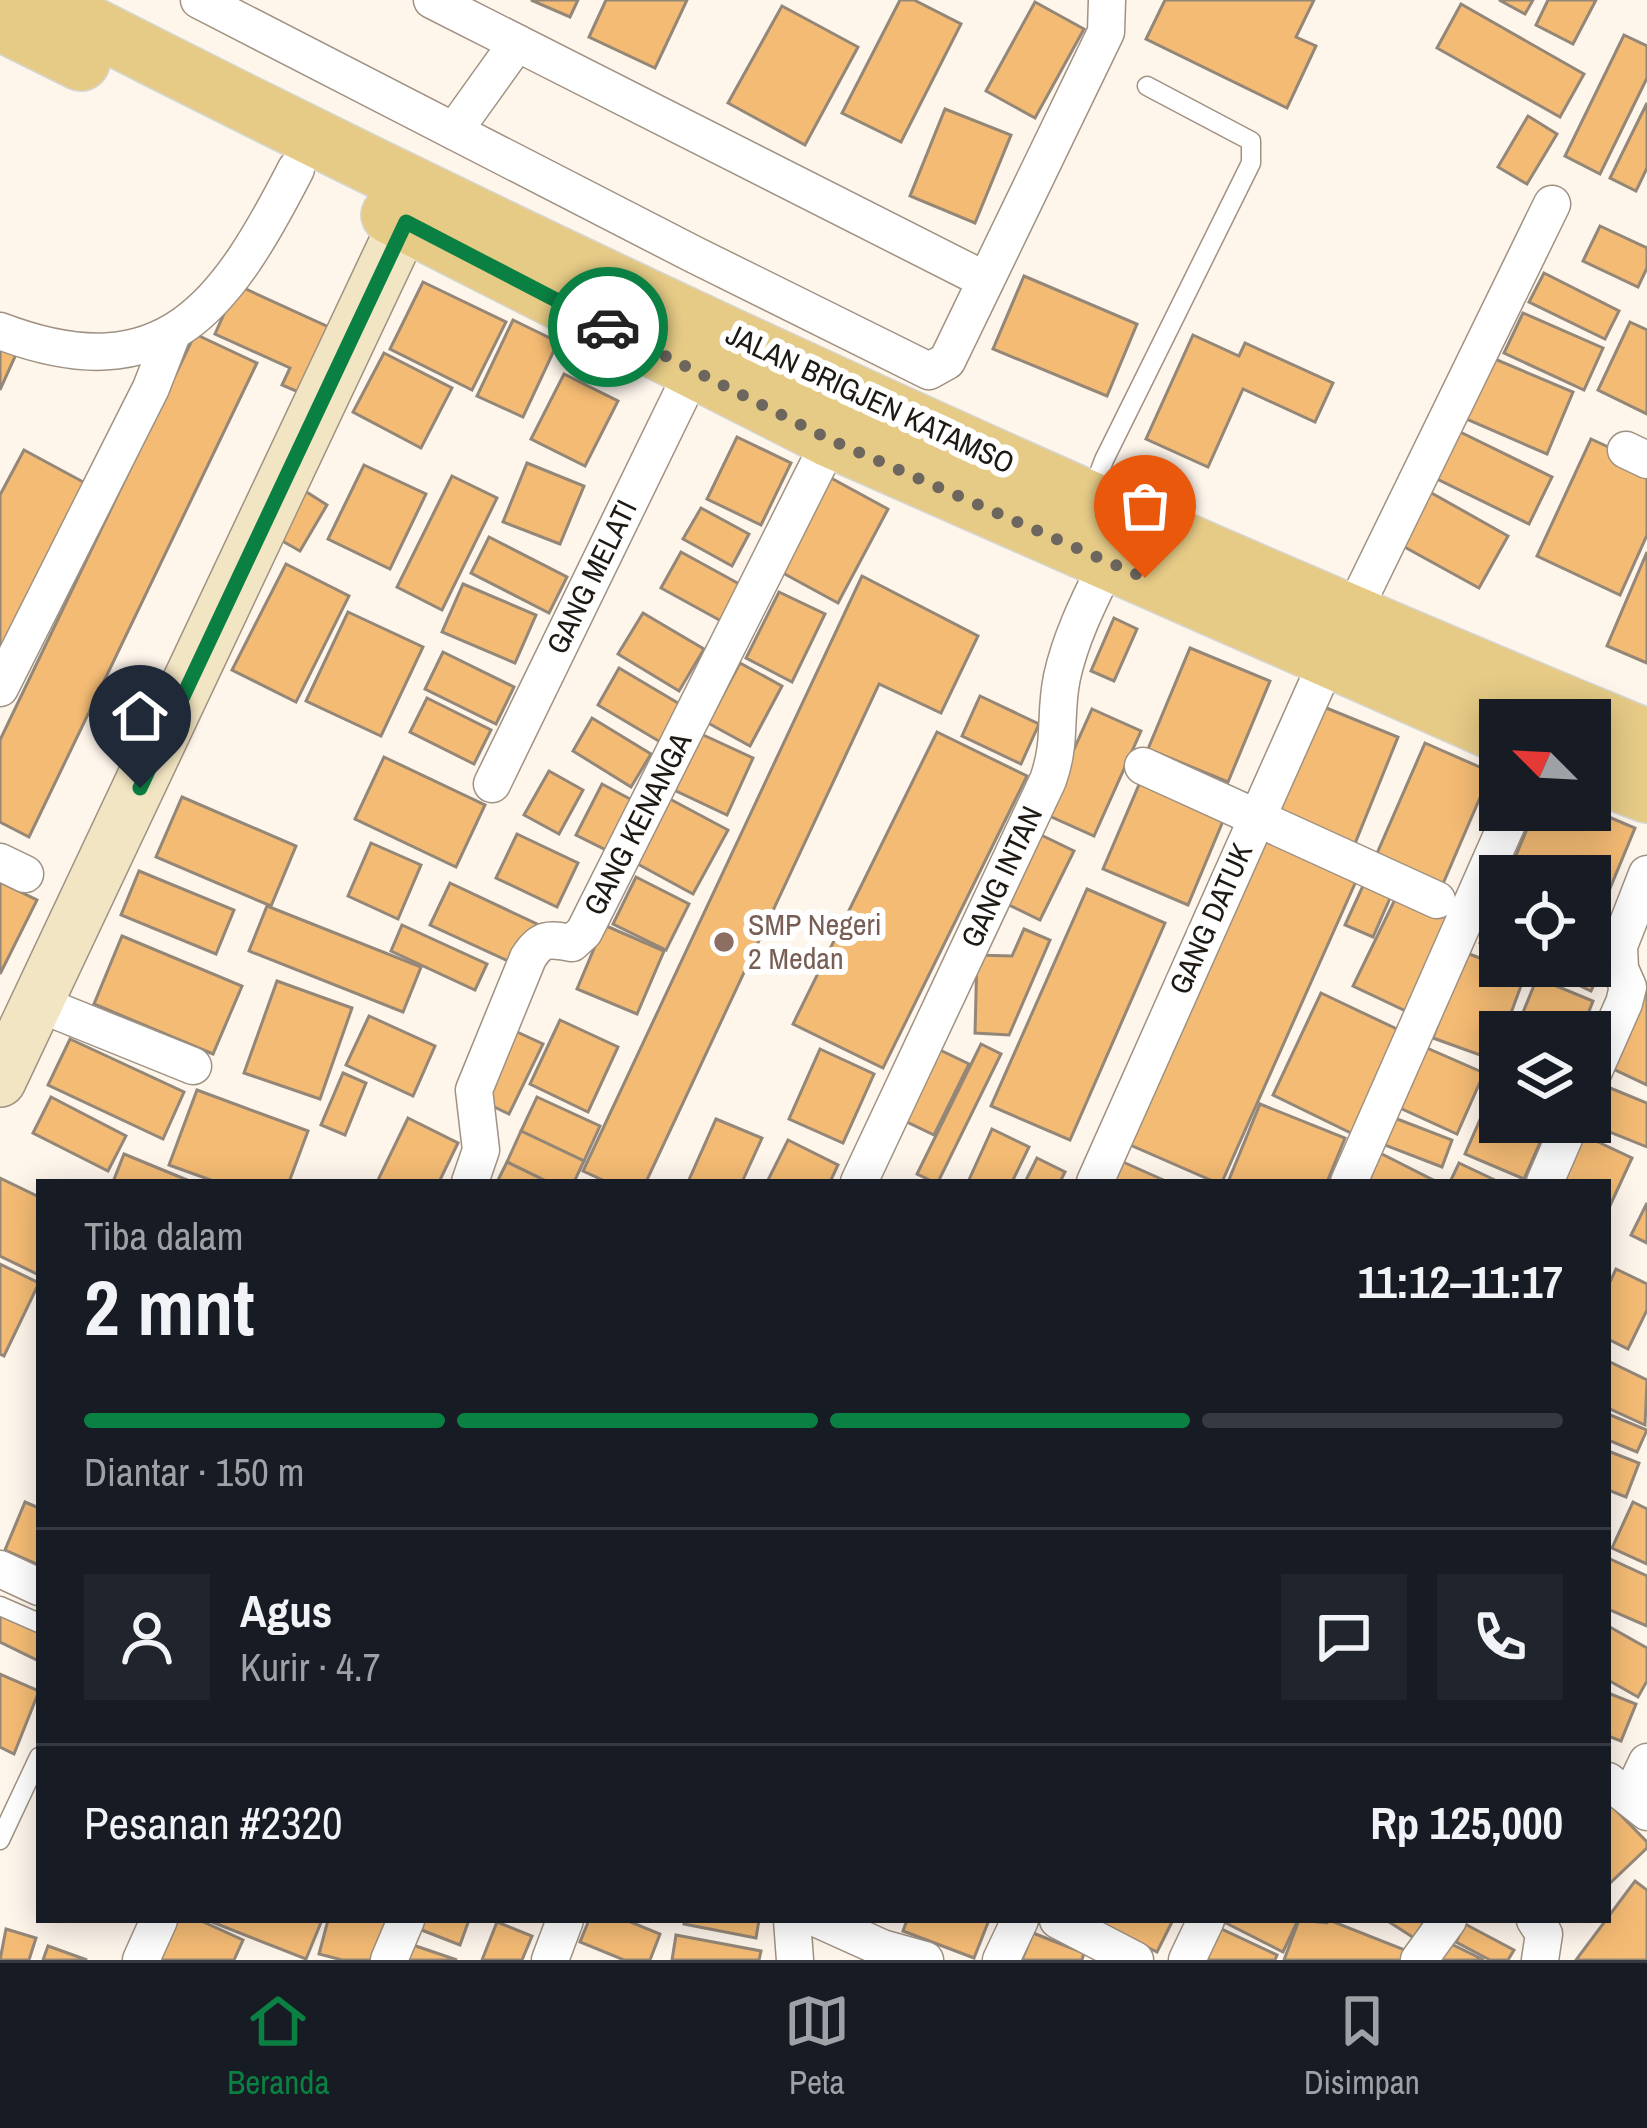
<!DOCTYPE html>
<html lang="id">
<meta charset="utf-8">
<style>
body{margin:0;font-family:"Archivo Narrow",sans-serif;background:#20242c;color:#f1f3f6;height:100vh;display:flex;flex-direction:column;font-size:45px;white-space:nowrap}
*{box-sizing:border-box;margin:0}
p{font-size:39px;color:#9ea1a6}
.icon{flex:none;width:66px;height:66px;fill:none;stroke:currentColor;stroke-width:2;stroke-linecap:round;stroke-linejoin:round}
.map{position:relative;flex:1;overflow:hidden}
.drawer{position:absolute;left:36px;top:1179px;width:1575px;height:744px;display:flex;flex-direction:column;background:#171b24;border-radius:0px;box-shadow:0 6px 30px #0003}
.drawer>*{flex:none}
.needle{width:78px;rotate:294deg}
.controls{position:absolute;left:1479px;top:699px;display:grid;gap:24px}
.controls a{display:grid;place-items:center;width:132px;height:132px;border-radius:0px;background:#171b24;box-shadow:0 6px 30px #0003;font-size:60px}
.pin{position:absolute;display:grid;place-items:center;width:102px;height:102px;color:#fff;margin:-123px -51px;border-radius:50% 50% 50% 0;rotate:-45deg;box-shadow:0 0 12px #0007}
.pin .icon{rotate:45deg}
.courier{position:absolute;display:grid;place-items:center;width:120px;height:120px;margin:-60px;border:9px solid #0b8043;border-radius:50%;background:#fff;color:#222;box-shadow:0 3px 15px #0007}
.head em{font-style:normal;font-weight:800}
.head div{display:flex;flex-direction:column-reverse}
.head{display:flex;align-items:center;justify-content:space-between;height:204px;padding:0 48px}
h1{font-size:78px;font-weight:800;line-height:90px}
.bar{display:grid;grid-template-columns:repeat(4,1fr);gap:18px 12px;align-content:center;height:144px;padding:0 48px}
.bar i{height:15px;border-radius:9px;background:#363941}
.bar .on{background:#0b8043}
.bar p{grid-column:span 4}
.line{display:flex;align-items:center;gap:30px;padding:0 48px;border-top:3px solid #363941}
.line div{flex:1}
.round{display:grid;place-items:center;flex:none;width:126px;height:126px;border-radius:0px;background:#20242c}
.menu{display:flex;justify-content:space-around;align-items:center;height:168px;border-top:3px solid #363941;background:#171b24;font-size:33px;color:#9ea1a6}
.menu a{display:grid;justify-items:center;gap:6px}
.menu .on{color:#0b8043}
.map>svg:first-child{display:block}
.building{fill:#f4bb74;stroke:#958778;stroke-width:3}
.lines{fill:none;stroke-linecap:round;stroke-linejoin:round}
.lane-casing{stroke:#a09283;stroke-width:21}
.street-casing{stroke:#a09283;stroke-width:39}
.secondary-casing{stroke:#a09283;stroke-width:54}
.primary-casing{stroke:#d7d6d5;stroke-width:60}
.lane{stroke:#fff;stroke-width:18}
.street{stroke:#fff;stroke-width:36}
.secondary{stroke:#f2e5c3;stroke-width:51}
.primary{stroke:#e5cb86;stroke-width:57}
.done{stroke:#6d665f;stroke-width:12;stroke-dasharray:0 21.6}
.route{stroke:#0b8043;stroke-width:15}
.education-dot{fill:#8d6e63;stroke:#fff;stroke-width:4.5}
.labels{text-anchor:middle;stroke-width:12;stroke-linejoin:round;paint-order:stroke}
.street-label{font-size:30px;fill:#1f1914;stroke:#fff}
.education-label{font-size:30px;fill:#785e54;stroke:#fff;text-anchor:start}
</style>
<div class="map">
<svg width="1647" height="1960" viewBox="0 0 1647 1960">
<rect width="100%" height="100%" fill="#fef5eb"/>
<g class="building">
<polygon points="531,0 578,0 570,17"/>
<polygon points="606,0 687,0 655,68 589,37"/>
<polygon points="900,0 914,0 961,24 901,142 842,113"/>
<polygon points="1165,0 1314,0 1296,37 1316,46 1287,108 1146,39"/>
<polygon points="1499,0 1533,0 1525,14"/>
<polygon points="1548,0 1596,0 1573,44 1536,25"/>
<polygon points="1035,2 1084,29 1035,118 986,91"/>
<polygon points="1461,4 1584,74 1560,117 1437,48"/>
<polygon points="782,6 858,47 805,145 728,103"/>
<polygon points="1624,35 1647,46 1647,78 1600,174 1565,156"/>
<polygon points="1647,103 1647,168 1636,191 1610,178"/>
<polygon points="945,109 1011,135 975,223 910,196"/>
<polygon points="1528,116 1557,134 1527,184 1498,167"/>
<polygon points="1600,226 1647,248 1647,268 1638,287 1583,261"/>
<polygon points="1544,273 1619,311 1605,339 1529,302"/>
<polygon points="1024,276 1137,324 1107,396 993,349"/>
<polygon points="423,282 506,322 472,390 390,349"/>
<polygon points="237,285 333,329 303,394 282,385 290,368 215,334"/>
<polygon points="1523,313 1603,348 1584,390 1504,353"/>
<polygon points="513,320 558,342 523,417 477,396"/>
<polygon points="1630,322 1647,330 1647,414 1598,390"/>
<polygon points="195,334 257,363 29,837 0,822 0,740"/>
<polygon points="1193,335 1239,356 1245,343 1333,383 1315,422 1243,389 1208,467 1146,439"/>
<polygon points="0,345 17,352 0,390"/>
<polygon points="384,353 452,388 421,448 353,412"/>
<polygon points="1490,357 1573,392 1547,454 1464,418"/>
<polygon points="564,374 618,401 585,466 531,439"/>
<polygon points="1454,429 1552,477 1529,524 1431,476"/>
<polygon points="737,437 791,463 761,525 707,499"/>
<polygon points="1591,439 1647,465 1647,535 1620,595 1537,556"/>
<polygon points="24,450 87,484 0,650 0,495"/>
<polygon points="527,463 584,486 560,544 503,522"/>
<polygon points="364,465 426,494 390,569 328,539"/>
<polygon points="452,476 497,498 442,610 397,587"/>
<polygon points="831,478 888,509 838,603 781,572"/>
<polygon points="305,491 327,505 300,551 277,538"/>
<polygon points="1428,491 1508,536 1479,588 1399,544"/>
<polygon points="701,508 749,534 732,566 683,539"/>
<polygon points="489,537 567,577 549,613 471,573"/>
<polygon points="681,552 743,586 723,622 661,588"/>
<polygon points="1647,552 1647,663 1607,646"/>
<polygon points="286,564 349,596 296,702 232,670"/>
<polygon points="862,576 978,636 941,713 879,684 646,1182 607,1182 583,1171"/>
<polygon points="463,584 536,615 515,663 442,632"/>
<polygon points="779,592 825,614 792,682 746,658"/>
<polygon points="348,612 423,647 381,736 306,701"/>
<polygon points="643,613 704,649 679,691 618,654"/>
<polygon points="1114,618 1137,629 1114,681 1091,671"/>
<polygon points="1190,648 1270,681 1228,782 1148,749"/>
<polygon points="443,652 514,687 496,724 425,689"/>
<polygon points="740,663 782,686 750,746 708,723"/>
<polygon points="619,668 683,706 662,743 598,705"/>
<polygon points="980,696 1039,724 1021,764 962,736"/>
<polygon points="427,698 491,730 474,764 410,732"/>
<polygon points="1319,705 1398,737 1354,846 1275,815"/>
<polygon points="1092,709 1141,731 1094,836 1045,814"/>
<polygon points="592,718 651,754 631,787 573,751"/>
<polygon points="937,732 1027,776 883,1068 793,1024"/>
<polygon points="699,733 753,758 727,815 672,789"/>
<polygon points="1425,743 1491,772 1442,886 1375,858"/>
<polygon points="384,757 485,805 456,867 355,819"/>
<polygon points="549,771 583,790 559,834 524,815"/>
<polygon points="1144,773 1228,809 1188,905 1103,869"/>
<polygon points="602,784 632,800 606,850 576,835"/>
<polygon points="182,797 296,846 271,906 156,857"/>
<polygon points="668,798 728,830 693,894 634,862"/>
<polygon points="1590,809 1635,828 1601,910 1590,906 1590,876 1518,876 1509,872 1535,810"/>
<polygon points="1269,829 1361,870 1222,1182 1215,1182 1128,1144"/>
<polygon points="517,834 578,863 557,907 496,878"/>
<polygon points="1039,834 1074,851 1040,920 1005,903"/>
<polygon points="371,843 421,865 398,919 348,896"/>
<polygon points="139,871 234,910 216,954 121,915"/>
<polygon points="636,877 689,904 666,950 613,924"/>
<polygon points="1367,877 1394,889 1373,937 1345,925"/>
<polygon points="0,882 37,900 0,974"/>
<polygon points="450,883 537,924 517,965 430,925"/>
<polygon points="1087,889 1165,923 1070,1140 991,1106"/>
<polygon points="1400,889 1457,916 1410,1013 1353,986"/>
<polygon points="1500,891 1500,951 1480,943"/>
<polygon points="267,906 421,967 403,1012 249,951"/>
<polygon points="402,925 487,964 475,990 391,951"/>
<polygon points="604,925 664,951 637,1014 577,989"/>
<polygon points="1590,927 1615,939 1591,991 1538,966 1590,966"/>
<polygon points="1024,929 1050,940 1009,1035 975,1033 977,955 1012,956"/>
<polygon points="122,936 242,986 213,1054 94,1004"/>
<polygon points="1464,952 1525,975 1504,1032 1500,1032 1494,1060 1433,1038"/>
<polygon points="1537,978 1593,1001 1581,1032 1515,1032"/>
<polygon points="277,981 352,1008 320,1099 244,1073"/>
<polygon points="1643,991 1647,993 1647,1085 1609,1067"/>
<polygon points="1321,993 1401,1031 1353,1134 1273,1095"/>
<polygon points="369,1016 435,1046 413,1096 346,1065"/>
<polygon points="560,1020 618,1047 588,1112 530,1084"/>
<polygon points="515,1031 543,1044 509,1114 482,1101"/>
<polygon points="70,1039 184,1092 163,1139 48,1085"/>
<polygon points="981,1044 1001,1054 938,1182 934,1182 917,1174"/>
<polygon points="1427,1048 1484,1073 1457,1134 1400,1108"/>
<polygon points="820,1049 874,1074 843,1143 789,1119"/>
<polygon points="940,1050 969,1064 934,1135 905,1121"/>
<polygon points="343,1073 366,1083 345,1135 321,1125"/>
<polygon points="1499,1076 1500,1122 1549,1122 1524,1179 1465,1154"/>
<polygon points="1598,1083 1647,1103 1647,1147 1585,1122 1590,1122 1590,1102"/>
<polygon points="197,1090 308,1131 289,1182 216,1182 169,1165"/>
<polygon points="51,1097 126,1136 108,1171 33,1133"/>
<polygon points="537,1097 600,1126 584,1161 521,1131"/>
<polygon points="1260,1104 1345,1138 1327,1182 1228,1182"/>
<polygon points="1392,1117 1452,1140 1442,1167 1382,1144"/>
<polygon points="408,1118 458,1143 439,1182 377,1182"/>
<polygon points="716,1119 762,1138 742,1182 688,1182"/>
<polygon points="992,1129 1029,1147 1012,1182 968,1182"/>
<polygon points="521,1131 584,1161 574,1182 548,1182 507,1162"/>
<polygon points="1579,1133 1632,1158 1608,1210 1608,1182 1556,1182"/>
<polygon points="788,1140 838,1165 830,1182 767,1182"/>
<polygon points="1378,1152 1435,1181 1435,1182 1362,1182"/>
<polygon points="124,1154 192,1182 113,1182"/>
<polygon points="1037,1158 1065,1172 1060,1182 1025,1182"/>
<polygon points="507,1162 548,1182 497,1182"/>
<polygon points="1123,1162 1168,1182 1114,1182"/>
<polygon points="1459,1163 1499,1182 1450,1182"/>
<polygon points="0,1178 39,1197 39,1275 0,1256"/>
<polygon points="1647,1203 1647,1243 1631,1235"/>
<polygon points="0,1264 39,1283 4,1356 0,1354"/>
<polygon points="1616,1269 1647,1284 1647,1310 1628,1349 1608,1339 1608,1286"/>
<polygon points="1608,1361 1647,1380 1645,1425 1608,1408"/>
<polygon points="1608,1414 1647,1430 1637,1452 1608,1440"/>
<polygon points="1608,1451 1639,1463 1626,1497 1608,1490"/>
<polygon points="25,1502 39,1508 39,1565 5,1550"/>
<polygon points="1633,1502 1647,1509 1647,1564 1612,1548"/>
<polygon points="1608,1558 1647,1576 1647,1626 1608,1609"/>
<polygon points="0,1609 39,1628 39,1661 0,1642"/>
<polygon points="1608,1626 1647,1648 1647,1681 1638,1697 1608,1680"/>
<polygon points="0,1674 39,1691 14,1754 0,1747"/>
<polygon points="1608,1693 1636,1704 1621,1741 1608,1736"/>
<polygon points="1608,1802 1647,1842 1647,1848 1608,1885"/>
<polygon points="1635,1881 1647,1890 1647,1960 1576,1960"/>
<polygon points="178,1920 199,1920 243,1940 234,1960 159,1960"/>
<polygon points="207,1920 322,1920 306,1959"/>
<polygon points="328,1920 388,1920 377,1960 342,1960 319,1954"/>
<polygon points="422,1920 469,1920 460,1945 419,1929"/>
<polygon points="589,1920 626,1920 660,1934 650,1960 624,1960 580,1942"/>
<polygon points="685,1920 759,1920 756,1938 684,1924"/>
<polygon points="907,1920 989,1920 974,1958 903,1931"/>
<polygon points="1101,1920 1173,1920 1157,1952 1099,1923"/>
<polygon points="1220,1920 1298,1920 1283,1952"/>
<polygon points="1299,1920 1327,1923 1329,1920 1405,1950 1401,1960 1284,1960"/>
<polygon points="1386,1920 1425,1920 1414,1938"/>
<polygon points="497,1922 532,1936 522,1960 482,1960"/>
<polygon points="1465,1924 1514,1950 1508,1960 1490,1960 1456,1942"/>
<polygon points="1213,1925 1277,1955 1275,1960 1196,1960"/>
<polygon points="6,1929 36,1938 29,1960 0,1960"/>
<polygon points="1033,1933 1084,1953 1082,1960 1022,1960"/>
<polygon points="676,1935 761,1951 759,1960 672,1960"/>
<polygon points="1443,1940 1484,1960 1433,1960"/>
<polygon points="407,1943 457,1960 401,1960"/>
<polygon points="48,1946 87,1960 43,1960"/>
</g>
<g class="lines">
<g class="lane-casing">
<g id="lane">
<polyline points="1092,492 1104,460 1251,163 1251,141 1147,86"/>
<polyline points="0,1606 39,1623"/>
<polyline points="0,1840 39,1757"/>
</g>
</g>
<g class="street-casing">
<g id="street">
<polyline points="199,0 695,255 929,371 947,361 1106,32 1107,0"/>
<polyline points="432,0 985,280"/>
<polyline points="454,131 517,43"/>
<path d="M 0,331 C 166,394 226,305 296,169"/>
<polyline points="1626,450 1647,460"/>
<polyline points="1351,616 1552,204"/>
<polyline points="0,688 151,388 172,334"/>
<polyline points="1143,766 1437,900"/>
<polyline points="492,784 693,371"/>
<polyline points="0,862 25,874"/>
<polyline points="37,1003 193,1066"/>
<polyline points="1590,1080 1624,1003 1628,987 1620,969 1619,946 1647,874"/>
<path d="M 470,1182 L 481,1150 L 474,1090 L 528,958 C 541,937 549,939 572,943 L 584,932 L 831,439"/>
<path d="M 859,1182 L 1048,780 C 1062,741 1054,715 1062,677 C 1071,636 1090,599 1108,562"/>
<polyline points="1095,1182 1329,657"/>
<polyline points="1349,1182 1513,810"/>
<polyline points="1545,1182 1571,1122"/>
<polyline points="0,1569 39,1587"/>
<polyline points="1608,1781 1647,1812"/>
<polyline points="1631,1796 1647,1762"/>
<polyline points="792,1920 795,1960"/>
<polyline points="820,1920 882,1948 925,1960"/>
<polyline points="1058,1920 1135,1960"/>
<polyline points="1535,1920 1544,1934 1540,1960"/>
<polyline points="141,1960 159,1920"/>
<polyline points="389,1960 406,1920"/>
<polyline points="550,1960 565,1920"/>
<polyline points="1001,1960 1020,1920"/>
<polyline points="1187,1960 1206,1920"/>
<polyline points="1419,1960 1448,1920"/>
</g>
</g>
<g class="secondary-casing">
<polyline id="secondary" points="0,1081 405,222"/>
</g>
<g class="primary-casing">
<g id="primary">
<path d="M 41,0 C 565,269 1103,514 1647,738"/>
<polyline points="0,22 81,62"/>
<polyline points="390,215 831,439 1500,734"/>
<polyline points="1590,772 1647,794"/>
</g>
</g>
<use href="#lane" class="lane"/>
<use href="#street" class="street"/>
<use href="#secondary" class="secondary"/>
<use href="#primary" class="primary"/>
</g>
<g class="lines">
<polyline class="done" points="608,327 831,440 1145,578"/>
<polyline class="route" points="140,788 406,222 608,327"/>
</g>
<circle class="education-dot" cx="724" cy="942" r="12"/>
<g class="labels">
<g class="street-label">
<text transform="translate(870 399) rotate(25)" y="10">JALAN BRIGJEN KATAMSO</text>
<text transform="translate(592 577) rotate(-64)" y="10">GANG MELATI</text>
<text transform="translate(638 824) rotate(-63)" y="10">GANG KENANGA</text>
<text transform="translate(1002 877) rotate(-65)" y="10">GANG INTAN</text>
<text transform="translate(1211 919) rotate(-66)" y="10">GANG DATUK</text>
</g>
<g class="education-label">
<text x="748" y="935">SMP Negeri<tspan x="748" dy="34">2 Medan</tspan></text>
</g>
</g>
</svg>
<div class="controls">
<a><svg class="needle" viewBox="-14 -14 28 28"><path d="M0-13l5 13h-10z" fill="#e53935"/><path d="M0 13l5-13h-10z" fill="#9ea1a6"/></svg></a>
<a><svg class="icon" aria-label="locate" viewBox="0 0 24 24"><circle cx="12" cy="12" r="6"/><path d="M12 2v4M12 18v4M2 12h4M18 12h4"/></svg></a>
<a><svg class="icon" aria-label="layers" viewBox="0 0 24 24"><path d="M12 4l9 5-9 5-9-5zM3 14l9 5 9-5"/></svg></a>
</div>
<div class="pin" style="left:1145px;top:578px;background:#ea580c"><svg class="icon" aria-label="bag" viewBox="0 0 24 24"><path d="M5 8h14l-1 12H6zM9 8a3 3 0 0 1 6 0"/></svg></div>
<div class="pin" style="left:140px;top:788px;background:#1f2937"><svg class="icon" aria-label="home" viewBox="0 0 24 24"><path d="M3 11l9-7 9 7M6 9v11h12V9"/></svg></div>
<div class="courier" style="left:608px;top:327px"><svg class="icon" aria-label="car" viewBox="0 0 24 24"><path d="M5 17H2v-5l4-1 3-4h7l3 4 3 1v5h-3M9 17h6M6 11h13"/><circle cx="7" cy="17" r="2"/><circle cx="17" cy="17" r="2"/></svg></div>
<section class="drawer">
<div class="head"><div><h1>2 mnt</h1><p>Tiba dalam</p></div><em>11:12–11:17</em></div>
<div class="bar"><i class="on"></i><i class="on"></i><i class="on"></i><i></i><p>Diantar · 150 m</p></div>
<div class="line" style="height:216px"><a class="round"><svg class="icon" aria-label="person" viewBox="0 0 24 24"><circle cx="12" cy="8" r="4"/><path d="M4 21q1-7 8-7t8 7"/></svg></a><div><b>Agus</b><p>Kurir · 4.7</p></div><a class="round"><svg class="icon" aria-label="chat" viewBox="0 0 24 24"><path d="M4 5h16v11H9l-5 4z"/></svg></a><a class="round"><svg class="icon" aria-label="phone" viewBox="0 0 24 24"><path d="M5 4h4l2 5-3 2q2 4 5 5l2-3 5 2v4C11 20 4 13 5 4z"/></svg></a></div>
<div class="line" style="height:156px"><div>Pesanan #2320</div><b>Rp 125,000</b></div>
</section>
</div>
<nav class="menu">
<a class="on"><svg class="icon" aria-label="home" viewBox="0 0 24 24"><path d="M3 11l9-7 9 7M6 9v11h12V9"/></svg>Beranda</a>
<a><svg class="icon" aria-label="map" viewBox="0 0 24 24"><path d="M3 6l6-2 6 2 6-2v14l-6 2-6-2-6 2zM9 4v14M15 6v14"/></svg>Peta</a>
<a><svg class="icon" aria-label="saved" viewBox="0 0 24 24"><path d="M7 4h10v16l-5-4-5 4z"/></svg>Disimpan</a>
</nav>
